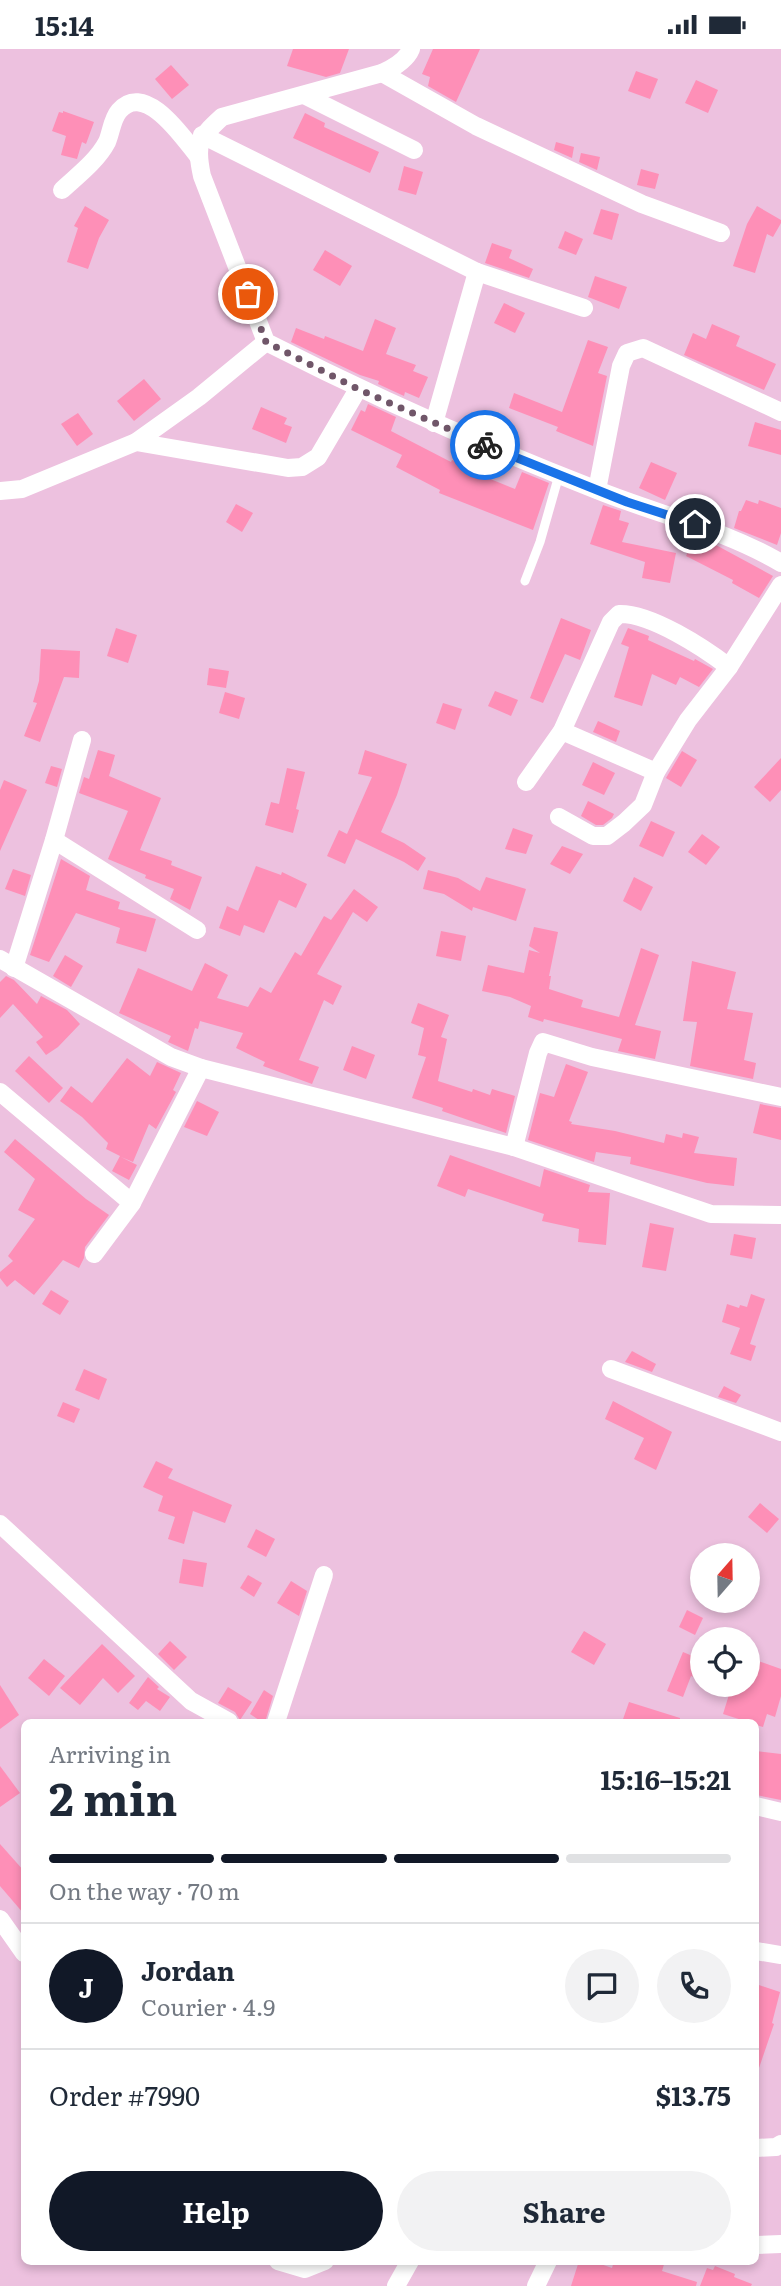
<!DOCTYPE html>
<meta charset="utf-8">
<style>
body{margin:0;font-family:Literata,serif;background:#f2f2f3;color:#1f2937;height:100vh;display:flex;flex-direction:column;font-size:26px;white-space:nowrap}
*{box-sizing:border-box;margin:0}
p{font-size:23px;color:#747a83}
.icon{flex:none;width:38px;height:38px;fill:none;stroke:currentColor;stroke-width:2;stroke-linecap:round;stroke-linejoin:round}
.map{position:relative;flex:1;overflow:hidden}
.drawer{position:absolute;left:21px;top:1670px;width:738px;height:546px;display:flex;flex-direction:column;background:#fff;border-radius:10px;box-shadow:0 4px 10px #0003}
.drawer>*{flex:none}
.needle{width:46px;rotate:20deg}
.buttons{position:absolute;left:690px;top:1494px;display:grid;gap:14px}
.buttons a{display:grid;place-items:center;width:70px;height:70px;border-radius:50%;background:#fff;box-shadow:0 4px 10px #0003;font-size:35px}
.pin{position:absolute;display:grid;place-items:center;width:60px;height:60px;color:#fff;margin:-30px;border:4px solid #fff;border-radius:50%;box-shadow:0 2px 7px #0007}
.courier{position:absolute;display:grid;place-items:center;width:70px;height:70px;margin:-35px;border:5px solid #1a73e8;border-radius:50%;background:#fff;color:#222;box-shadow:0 2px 9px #0007}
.headline em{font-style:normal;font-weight:700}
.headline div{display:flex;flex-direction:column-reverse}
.headline{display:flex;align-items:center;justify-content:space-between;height:119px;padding:0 28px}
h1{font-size:46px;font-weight:700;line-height:52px}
.bar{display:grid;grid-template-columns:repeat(4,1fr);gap:10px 7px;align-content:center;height:84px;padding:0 28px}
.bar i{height:9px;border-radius:5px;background:#e0e1e3}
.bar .current{background:#111827}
.bar p{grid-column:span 4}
.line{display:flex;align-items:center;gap:18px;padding:0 28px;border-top:2px solid #e0e1e3}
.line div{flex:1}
.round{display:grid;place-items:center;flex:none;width:74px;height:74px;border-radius:37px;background:#f2f2f3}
.primary-button{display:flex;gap:14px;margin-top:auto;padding:14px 28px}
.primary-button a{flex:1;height:80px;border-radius:42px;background:#111827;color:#fff;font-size:28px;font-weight:700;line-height:80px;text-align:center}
.primary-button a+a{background:#f2f2f3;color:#1f2937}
.status{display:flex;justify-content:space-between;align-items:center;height:49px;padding:0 35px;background:#fff;direction:ltr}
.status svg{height:19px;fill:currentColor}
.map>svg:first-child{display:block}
.building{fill:#fe8fb7}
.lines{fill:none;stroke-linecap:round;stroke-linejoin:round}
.lane{stroke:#fff;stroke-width:9}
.street{stroke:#fff;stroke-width:18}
.done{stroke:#705669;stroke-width:7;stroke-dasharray:0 12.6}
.route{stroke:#1a73e8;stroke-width:9}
</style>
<div class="status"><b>15:14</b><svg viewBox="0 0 49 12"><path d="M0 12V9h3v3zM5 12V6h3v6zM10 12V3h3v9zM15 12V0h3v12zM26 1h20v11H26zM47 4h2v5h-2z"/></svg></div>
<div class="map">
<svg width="781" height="2237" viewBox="0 0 781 2237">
<rect width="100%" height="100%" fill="#edc1df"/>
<g class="building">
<polygon points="293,0 349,0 340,24 326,28 287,17"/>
<polygon points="433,0 480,0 456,53 428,37 430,28 422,25"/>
<polygon points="171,16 189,36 172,50 155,30"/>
<polygon points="636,22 658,30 650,50 628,42"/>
<polygon points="696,31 718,41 708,64 685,54"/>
<polygon points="63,62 94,73 86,95 82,93 77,110 61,106 66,87 52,82 59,63 63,64"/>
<polygon points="305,64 325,74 324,78 379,103 370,124 293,89"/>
<polygon points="556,93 574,98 572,109 554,101"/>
<polygon points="581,104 600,108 597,121 579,113"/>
<polygon points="404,117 423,123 416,146 398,141"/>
<polygon points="641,120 659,125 655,140 637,136"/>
<polygon points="85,157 109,171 99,189 88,220 67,213 78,179 74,177"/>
<polygon points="757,157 781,171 781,174 773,188 767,185 755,224 733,217 747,175"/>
<polygon points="601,160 619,165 612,191 593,185"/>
<polygon points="565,182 583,190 576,206 558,199"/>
<polygon points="492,194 512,201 509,209 533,220 529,229 485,214"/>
<polygon points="325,201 352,217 340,237 313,221"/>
<polygon points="595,227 627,238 619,260 588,248"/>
<polygon points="504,254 525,264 515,284 494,274"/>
<polygon points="375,270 396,279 386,305 416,316 413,322 428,328 419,349 405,343 404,347 378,335 379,332 360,326 291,293 296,279 324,290 325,287 363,302"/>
<polygon points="712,275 740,287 736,297 776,315 764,341 684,306 693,284 706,290"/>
<polygon points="588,291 608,298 598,324 607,327 593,397 556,382 558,378 509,359 514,344 562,363"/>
<polygon points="144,330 161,350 134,372 117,352"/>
<polygon points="368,355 396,368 391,382 451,413 452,411 479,422 478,425 515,440 522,423 549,434 533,481 439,444 440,441 396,418 402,406 351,381 361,361 365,363"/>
<polygon points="261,358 287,369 284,375 292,378 286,394 252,380"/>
<polygon points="78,364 93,385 77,397 61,375"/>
<polygon points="755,373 781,381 781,406 748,397"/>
<polygon points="651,413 677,424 665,451 639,439"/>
<polygon points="746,451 758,455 759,451 781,459 781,484 777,496 734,479 739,462 741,462"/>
<polygon points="236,455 253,464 242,483 226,473"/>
<polygon points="603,456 621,462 619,471 629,474 622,493 676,504 670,534 642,529 645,513 590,495"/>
<polygon points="696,488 714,495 773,527 759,549 732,534 733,531 686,507"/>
<polygon points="561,569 591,581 580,611 565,605 543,654 530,649"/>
<polygon points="116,579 137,586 128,614 107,607"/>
<polygon points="628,579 649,587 648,591 694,612 695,610 713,620 699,638 680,628 676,636 652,625 642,657 614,648 629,598 621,595"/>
<polygon points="41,600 80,602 79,629 64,628 40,693 24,687 37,654 33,653 39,632"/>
<polygon points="209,619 229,622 226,639 207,636"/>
<polygon points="495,642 518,651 511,667 488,657"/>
<polygon points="225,643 245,649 239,670 219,664"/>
<polygon points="443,654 462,660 455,681 436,674"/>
<polygon points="598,672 620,682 616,693 593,683"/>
<polygon points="98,701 115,706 109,727 161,749 140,801 172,812 171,816 202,828 190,861 170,850 174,840 145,829 146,826 108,810 128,762 79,744 84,728 89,730"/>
<polygon points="365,701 407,715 397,746 381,783 404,794 426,809 418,822 404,813 356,790 345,815 327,807 339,781 347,785 372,728 358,725"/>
<polygon points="682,702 697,711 681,738 666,729"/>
<polygon points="781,709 781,741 770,753 754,738"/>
<polygon points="593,713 615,724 604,746 582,736"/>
<polygon points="51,717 62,720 57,738 45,734"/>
<polygon points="287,719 305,723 296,760 299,761 293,784 265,776 271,753 279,755"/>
<polygon points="4,731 27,741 0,802 0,741"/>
<polygon points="588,752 614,765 612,769 603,776 596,776 581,767"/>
<polygon points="651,772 675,783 663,808 639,797"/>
<polygon points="513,779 533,786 526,805 505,800"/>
<polygon points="702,785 720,798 706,816 688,803"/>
<polygon points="562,797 583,805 570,825 550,815"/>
<polygon points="61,810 90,827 86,841 120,853 118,860 156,870 146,903 116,894 120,879 76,864 49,913 30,906"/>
<polygon points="256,817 281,826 282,823 307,835 296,859 279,851 264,884 244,876 240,887 219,879 227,857 238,862"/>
<polygon points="13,820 31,826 25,847 5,840"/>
<polygon points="428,821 458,829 480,842 486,828 526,840 516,872 473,858 472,862 444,845 423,840"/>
<polygon points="634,828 653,838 641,862 623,852"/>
<polygon points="354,840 378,858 367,873 353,863 317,925 342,937 333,956 324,951 299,1011 319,1018 312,1035 263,1017 265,1013 236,999 243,984 200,972 198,980 195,979 188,1002 168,993 171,987 119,964 138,919 192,942 205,914 228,926 217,949 248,958 260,938 271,944 295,903 301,907 324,867 331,871"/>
<polygon points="534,878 558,883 549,927 551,927 549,940 583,951 581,958 619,968 641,899 659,906 635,976 661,982 655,1010 618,1002 622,990 544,970 543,973 528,968 531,957 510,948 482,942 488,916 524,924 529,901 540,904 529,897"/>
<polygon points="441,882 466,887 461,912 436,907"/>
<polygon points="65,906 83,917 71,938 53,927"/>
<polygon points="692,912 736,923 727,960 753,964 744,1011 756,1014 753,1030 690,1017 697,973 683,972"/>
<polygon points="6,927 14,931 37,955 41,947 67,961 80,975 58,998 46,1006 36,993 43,988 13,955 0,969 0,933"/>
<polygon points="418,954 449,966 441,988 447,990 438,1032 472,1043 473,1040 490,1046 492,1040 515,1047 506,1084 442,1062 443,1059 412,1049 426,1008 418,1006 424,979 411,974"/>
<polygon points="352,997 375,1006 366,1030 343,1021"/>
<polygon points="29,1007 63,1039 49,1054 15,1022"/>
<polygon points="127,1009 150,1027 157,1013 181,1024 173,1041 176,1043 156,1080 149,1075 133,1113 121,1108 137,1116 129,1131 112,1122 120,1107 106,1100 108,1094 82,1068 60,1052 71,1037 92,1054"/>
<polygon points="566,1015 588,1023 569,1072 572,1073 571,1075 615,1082 664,1094 666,1085 682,1089 683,1084 699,1088 694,1104 737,1109 734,1137 707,1134 630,1115 631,1108 596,1103 594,1113 528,1091 540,1044 554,1048"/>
<polygon points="197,1052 219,1063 207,1087 184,1078"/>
<polygon points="760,1055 781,1059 781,1091 753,1084"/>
<polygon points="15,1090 86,1150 109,1166 85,1198 84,1209 79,1219 63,1211 34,1246 15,1231 7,1238 0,1229 0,1223 13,1212 8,1207 35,1170 18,1161 35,1130 4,1103"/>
<polygon points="450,1106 540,1138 544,1120 590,1136 588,1143 610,1144 606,1196 578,1193 579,1180 542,1172 544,1165 468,1140 465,1148 437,1137"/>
<polygon points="650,1174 674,1179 666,1222 642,1218"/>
<polygon points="734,1185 756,1189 752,1210 730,1206"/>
<polygon points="51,1241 69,1252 60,1266 42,1255"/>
<polygon points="751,1245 765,1250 750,1295 756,1297 751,1312 730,1305 740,1279 722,1273 727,1255 739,1259 740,1256 747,1258"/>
<polygon points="632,1302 656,1315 652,1323 625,1313"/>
<polygon points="84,1320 107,1330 99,1351 75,1341"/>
<polygon points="724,1337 741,1346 736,1354 718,1348"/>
<polygon points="613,1352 672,1383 656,1421 634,1410 644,1389 605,1370"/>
<polygon points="63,1353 80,1360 74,1374 57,1367"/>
<polygon points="156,1412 173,1420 168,1429 232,1456 225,1474 193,1462 184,1495 168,1490 175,1468 158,1462 163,1447 143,1438"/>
<polygon points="760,1454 779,1470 767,1484 748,1468"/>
<polygon points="256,1480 275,1490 266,1508 247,1498"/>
<polygon points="183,1510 207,1514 203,1538 179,1534"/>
<polygon points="248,1526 262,1534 254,1548 240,1539"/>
<polygon points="291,1532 307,1542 299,1567 277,1554"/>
<polygon points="687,1561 703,1569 695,1586 679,1578"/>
<polygon points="584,1582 606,1595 594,1616 571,1603"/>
<polygon points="170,1592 187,1608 174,1621 158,1605"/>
<polygon points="102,1595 135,1627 118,1644 103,1629 80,1656 60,1639"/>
<polygon points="683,1603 702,1611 702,1631 691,1627 683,1648 667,1642"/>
<polygon points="747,1608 781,1620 781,1647 775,1668 767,1665 763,1678 756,1676 756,1673 748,1673 723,1665 732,1636 747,1636"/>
<polygon points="44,1610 65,1627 49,1647 28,1629"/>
<polygon points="148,1628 159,1638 157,1640 170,1648 160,1662 146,1652 138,1661 129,1654"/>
<polygon points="0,1636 19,1666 0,1680"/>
<polygon points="228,1638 252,1653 240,1671 235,1663 218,1654"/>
<polygon points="264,1641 273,1647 265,1673 262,1673 250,1665"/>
<polygon points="629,1653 680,1669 680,1673 622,1673"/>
<polygon points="756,1702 781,1705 781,1751 756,1746"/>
<polygon points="0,1717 20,1744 0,1758"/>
<polygon points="0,1795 24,1822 24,1865 0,1837"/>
<polygon points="756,1935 780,1943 772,1974 774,1975 759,2019 756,2018"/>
<polygon points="579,2212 592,2212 612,2219 614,2212 665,2212 662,2222 697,2233 696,2237 571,2237"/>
<polygon points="715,2217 735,2225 734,2228 752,2235 751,2237 700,2237 707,2219 713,2221"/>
</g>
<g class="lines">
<polyline class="lane" points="525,532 540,493 559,426"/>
<g class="street">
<path d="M 411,0 C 406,12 393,19 382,24 L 222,68 C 199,89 195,94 202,127 L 266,293 C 374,348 484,397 597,441 C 659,466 723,480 781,514"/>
<polyline points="382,24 476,77 642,155 721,184"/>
<polyline points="304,46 414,101"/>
<polyline points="202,86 477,223 584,259"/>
<path d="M 62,141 C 77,127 97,112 107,93 C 111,84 112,70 119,62 C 145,31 184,90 198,107"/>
<polyline points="434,374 477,223"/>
<polyline points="136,393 288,419 302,418 318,408 358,340"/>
<polyline points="597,441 621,317 627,304 643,299 781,363"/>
<polyline points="0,442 22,440 136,393 199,348 266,293"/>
<polyline points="562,682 656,723"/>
<path d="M 526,733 L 562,682 L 611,573 L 619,565 C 651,564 704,599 729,618 L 781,536"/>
<polyline points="559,768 593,787 607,787 624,774 643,756 656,723 688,671 729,618"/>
<polyline points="54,791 197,881"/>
<polyline points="0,910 171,1008 201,1019 514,1098 711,1165 781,1166"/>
<polyline points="14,919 54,791 82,691"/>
<polyline points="0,1043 132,1154"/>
<polyline points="514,1098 538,1004 543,993 592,1008 781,1048"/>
<polyline points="94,1205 132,1154 201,1019"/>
<polyline points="611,1320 781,1383"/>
<polyline points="0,1475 191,1652 229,1673"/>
<polyline points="276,1673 324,1526"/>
<polyline points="756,1757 781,1763"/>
<polyline points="0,1870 24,1904"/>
<polyline points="756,1902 781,1906"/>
<polyline points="756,2099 776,2098 781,2095"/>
<polyline points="756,2196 781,2195"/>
<polyline points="278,2212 305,2220 325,2212"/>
<polyline points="396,2237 410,2212"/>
<polyline points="536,2237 548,2212"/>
</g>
</g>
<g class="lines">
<polyline class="done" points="248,245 266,293 358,340 485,396"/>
<polyline class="route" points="485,396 627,453 695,475"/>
</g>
</svg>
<div class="buttons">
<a><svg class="needle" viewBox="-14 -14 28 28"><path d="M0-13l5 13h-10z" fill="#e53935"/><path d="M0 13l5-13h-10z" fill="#747a83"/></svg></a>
<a><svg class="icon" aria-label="locate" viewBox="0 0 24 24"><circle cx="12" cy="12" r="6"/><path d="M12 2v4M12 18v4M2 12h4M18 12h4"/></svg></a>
</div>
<div class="pin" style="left:248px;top:245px;background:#ea580c"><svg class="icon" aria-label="bag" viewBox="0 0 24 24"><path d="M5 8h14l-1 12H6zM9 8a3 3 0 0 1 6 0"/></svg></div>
<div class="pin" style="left:695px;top:475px;background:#1f2937"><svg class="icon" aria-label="home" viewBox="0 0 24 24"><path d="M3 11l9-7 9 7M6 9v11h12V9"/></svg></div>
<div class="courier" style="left:485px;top:396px"><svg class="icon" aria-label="bike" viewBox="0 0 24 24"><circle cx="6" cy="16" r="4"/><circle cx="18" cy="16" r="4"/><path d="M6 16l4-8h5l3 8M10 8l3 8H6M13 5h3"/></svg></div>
<section class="drawer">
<div class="headline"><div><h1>2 min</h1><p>Arriving in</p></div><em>15:16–15:21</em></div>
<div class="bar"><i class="current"></i><i class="current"></i><i class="current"></i><i></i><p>On the way · 70 m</p></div>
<div class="line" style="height:126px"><b class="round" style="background:#111827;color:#fff">J</b><div><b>Jordan</b><p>Courier · 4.9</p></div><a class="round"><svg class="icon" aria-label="chat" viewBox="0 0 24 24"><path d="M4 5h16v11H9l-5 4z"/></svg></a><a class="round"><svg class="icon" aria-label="phone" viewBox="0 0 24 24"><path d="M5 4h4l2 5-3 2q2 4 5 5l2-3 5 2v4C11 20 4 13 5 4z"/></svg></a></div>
<div class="line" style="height:91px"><div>Order #7990</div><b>$13.75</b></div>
<div class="primary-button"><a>Help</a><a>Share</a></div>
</section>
</div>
